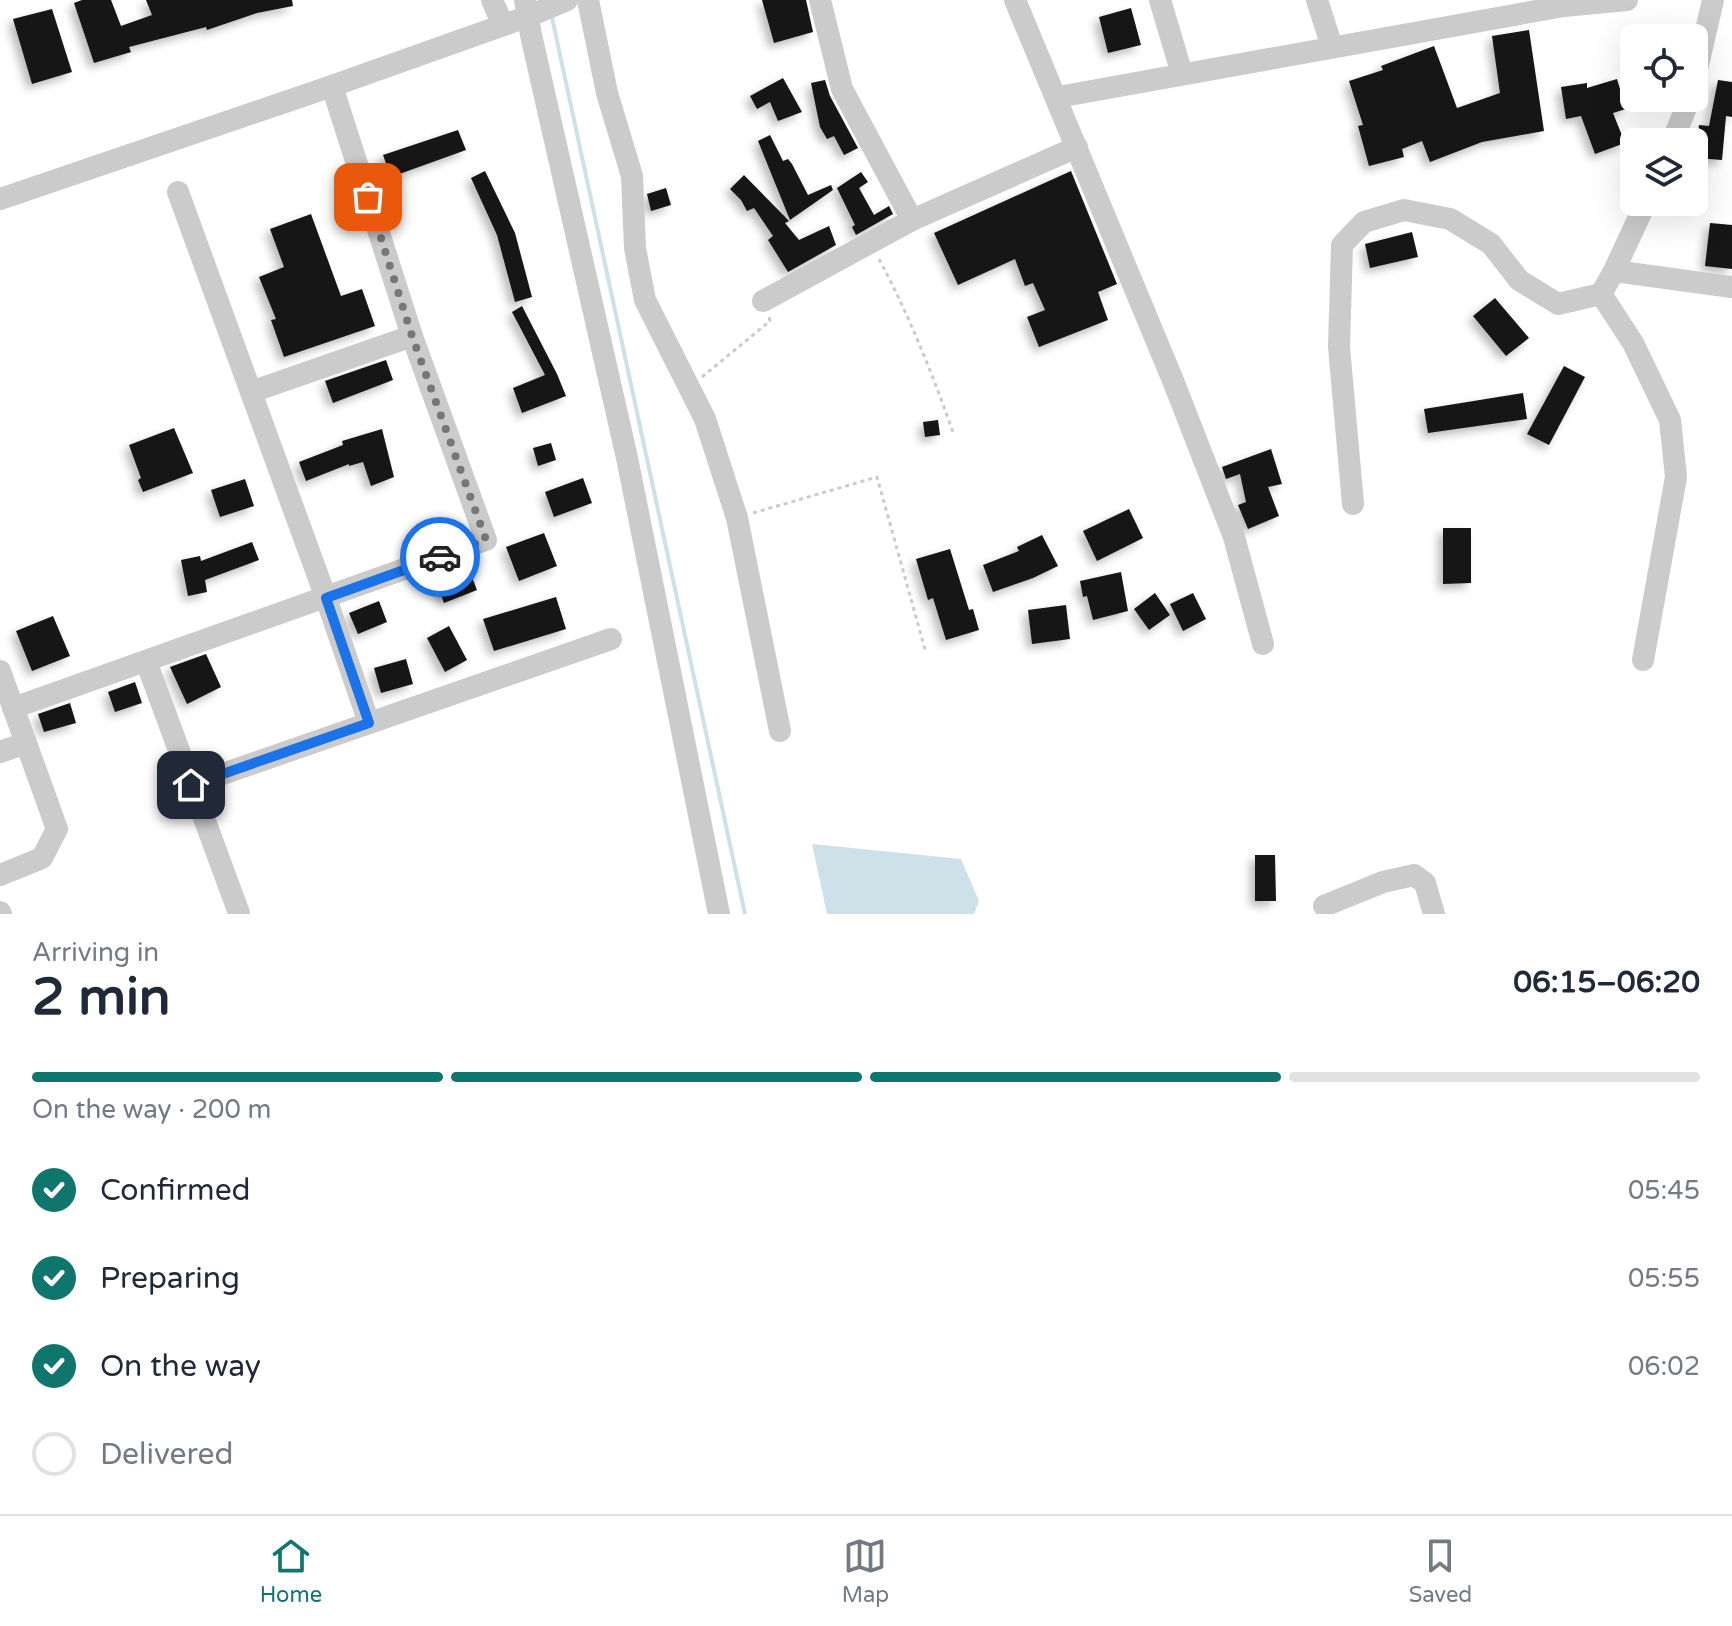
<!DOCTYPE html>
<meta charset="utf-8">
<style>
body{margin:0;font-family:"Varela Round",sans-serif;background:#f2f2f3;color:#1f2937;height:100vh;display:flex;flex-direction:column;font-size:30px;white-space:nowrap}
*{box-sizing:border-box;margin:0}
p{font-size:26px;color:#747a83}
.icon{flex:none;width:44px;height:44px;fill:none;stroke:currentColor;stroke-width:2;stroke-linecap:round;stroke-linejoin:round}
.map{position:relative;height:914px;overflow:hidden}
.sheet{display:flex;flex-direction:column;background:#fff;flex:1}
.sheet>*{flex:none}
.tools{position:absolute;left:1620px;top:24px;display:grid;gap:16px}
.tools a{display:grid;place-items:center;width:88px;height:88px;border-radius:12px;background:#fff;box-shadow:0 8px 32px #0002;font-size:40px}
.pin{position:absolute;display:grid;place-items:center;width:68px;height:68px;color:#fff;margin:-34px;border-radius:16px;box-shadow:0 4px 12px #0006}
.courier{position:absolute;display:grid;place-items:center;width:80px;height:80px;margin:-40px;border:6px solid #1a73e8;border-radius:50%;background:#fff;color:#222;box-shadow:0 2px 10px #0007}
.summary em{font-style:normal;font-weight:700}
.summary div{display:flex;flex-direction:column-reverse}
.summary{display:flex;align-items:center;justify-content:space-between;height:136px;padding:0 32px}
h1{font-size:52px;font-weight:700;line-height:60px}
.bar{display:grid;grid-template-columns:repeat(4,1fr);gap:12px 8px;align-content:center;height:96px;padding:0 32px}
.bar i{height:10px;border-radius:6px;background:#e0e1e3}
.bar .selected{background:#0f766e}
.bar p{grid-column:span 4}
ol{padding:0 32px;list-style:none}
li{display:flex;align-items:center;gap:24px;height:88px}
li p{margin-inline-start:auto}
li .icon{padding:8px;border-radius:50%;background:#0f766e;color:#fff;stroke-width:4}
li:last-child{color:#747a83}
li i{width:44px;height:44px;border:4px solid #e0e1e3;border-radius:50%}
.tabs{display:flex;justify-content:space-around;align-items:center;height:112px;border-top:2px solid #e0e1e3;background:#fff;font-size:22px;color:#747a83}
.tabs a{display:grid;justify-items:center;gap:4px}
.tabs .selected{color:#0f766e}
.map>svg:first-child{display:block}
.water{fill:#cce1e8}
.lines{fill:none;stroke-linecap:round;stroke-linejoin:round}
.stream{stroke:#cce1e8;stroke-width:4}
.building{fill:#151515;filter:url(#shadow)}
.path{stroke:#cbcbcb;stroke-width:3;stroke-dasharray:4 4;stroke-linecap:butt}
.minor{stroke:#cbcbcb;stroke-width:22}
.done{stroke:#777;stroke-width:8;stroke-dasharray:0 14.4}
.route{stroke:#1a73e8;stroke-width:10}
</style>
<div class="map">
<svg width="1732" height="914" viewBox="0 0 1732 914">
<defs>
<filter id="shadow"><feDropShadow dx="-5" dy="5" stdDeviation="4" flood-color="#0004"/></filter>
</defs>
<rect width="100%" height="100%" fill="#fff"/>
<polygon class="water" points="812,844 961,859 979,901 974,914 827,914"/>
<g class="lines">
<polyline class="stream" points="551,13 745,914"/>
</g>
<g class="building">
<polygon points="82,0 111,0 121,26 152,15 146,0 292,0 293,6 257,13 207,30 206,27 129,47 131,52 94,63 74,3"/>
<polygon points="762,0 806,0 813,32 774,43"/>
<polygon points="1131,8 1141,45 1108,53 1099,17"/>
<polygon points="52,9 72,72 32,84 13,19"/>
<polygon points="1529,30 1544,131 1482,142 1430,162 1422,141 1402,149 1404,157 1369,166 1358,126 1363,125 1349,81 1383,70 1381,66 1434,46 1457,108 1500,93 1492,36"/>
<polygon points="783,78 802,112 778,121 770,102 757,109 750,96"/>
<polygon points="1617,79 1626,109 1613,113 1625,143 1595,154 1581,116 1566,119 1561,87 1587,83 1587,88"/>
<polygon points="825,80 830,96 858,148 844,155 834,136 827,139 820,127 811,83"/>
<polygon points="1718,80 1732,82 1732,117 1726,116 1722,160 1696,158 1699,125 1709,126"/>
<polygon points="458,130 466,150 391,177 383,155"/>
<polygon points="770,135 783,161 788,159 792,164 808,195 831,185 833,190 790,220 758,141"/>
<polygon points="485,171 515,233 532,297 515,302 497,235 471,178"/>
<polygon points="1071,171 1117,284 1098,292 1108,320 1039,347 1027,317 1045,310 1033,283 1025,286 1015,259 958,285 934,233"/>
<polygon points="861,172 868,182 859,188 874,215 889,206 893,214 856,235 852,227 855,225 837,188"/>
<polygon points="744,175 789,221 785,223 799,240 829,226 836,245 788,272 768,240 773,236 754,208 747,211 741,200 730,189"/>
<polygon points="666,188 671,205 651,211 647,194"/>
<polygon points="311,214 341,296 362,289 375,326 284,357 271,320 276,319 259,277 284,267 270,229"/>
<polygon points="1710,223 1732,225 1732,269 1705,266"/>
<polygon points="1412,232 1418,257 1370,268 1365,244"/>
<polygon points="1495,298 1529,338 1506,356 1473,316"/>
<polygon points="522,306 557,374 566,396 522,413 513,388 545,375 512,312"/>
<polygon points="386,360 393,380 333,403 325,381"/>
<polygon points="1564,366 1585,377 1549,445 1527,434"/>
<polygon points="1523,393 1527,419 1428,433 1424,409"/>
<polygon points="938,420 940,435 925,437 923,422"/>
<polygon points="174,428 193,473 143,492 138,480 141,478 129,445"/>
<polygon points="382,429 394,477 371,486 363,462 349,466 349,464 306,481 299,462 343,445 342,441"/>
<polygon points="551,443 556,460 538,466 533,448"/>
<polygon points="1271,449 1282,484 1268,487 1279,516 1248,529 1238,505 1246,502 1240,474 1226,479 1222,467"/>
<polygon points="583,478 592,503 554,517 545,492"/>
<polygon points="245,479 254,506 220,517 211,490"/>
<polygon points="1129,509 1143,538 1097,561 1083,531"/>
<polygon points="1443,528 1471,528 1471,583 1443,584"/>
<polygon points="544,533 557,566 519,581 506,547"/>
<polygon points="1042,535 1058,566 1033,578 993,592 983,565 1019,551 1017,547"/>
<polygon points="252,542 259,560 205,580 207,592 188,596 181,560 200,556 201,561"/>
<polygon points="950,549 969,610 973,609 979,630 946,640 933,598 928,600 916,559"/>
<polygon points="468,567 477,590 444,603 435,580"/>
<polygon points="1121,572 1128,611 1093,620 1087,596 1083,597 1080,581"/>
<polygon points="1155,593 1170,615 1149,630 1134,609"/>
<polygon points="1193,593 1206,619 1183,631 1170,604"/>
<polygon points="556,597 566,629 494,651 483,619"/>
<polygon points="379,601 387,622 358,634 349,613"/>
<polygon points="1066,605 1070,639 1032,644 1028,610"/>
<polygon points="53,616 70,656 32,671 16,631"/>
<polygon points="449,626 467,660 445,672 427,638"/>
<polygon points="206,654 221,687 187,704 170,667"/>
<polygon points="406,659 413,684 381,693 374,668"/>
<polygon points="135,682 142,703 115,712 108,692"/>
<polygon points="70,703 76,723 44,732 38,714"/>
<polygon points="1255,855 1275,855 1276,901 1255,901"/>
</g>
<g class="lines">
<g class="path">
<path d="M 879,259 C 909,315 932,373 953,432"/>
<polyline points="702,377 770,321 769,317"/>
<polyline points="753,513 877,477 926,653"/>
</g>
<g class="minor">
<polyline points="492,0 503,25"/>
<polyline points="525,0 531,35 627,458 719,914"/>
<polyline points="588,0 607,93 632,176 635,248 645,300 705,419 737,518 780,731"/>
<polyline points="820,0 842,89 912,220"/>
<polyline points="1015,0 1174,383 1234,537 1263,644"/>
<polyline points="1160,0 1182,74"/>
<polyline points="1317,0 1332,47"/>
<polyline points="1694,82 1713,0"/>
<polyline points="1058,97 1564,6 1627,0"/>
<polyline points="1672,142 1690,98"/>
<polyline points="178,192 326,598 369,723"/>
<polyline points="0,199 332,86 529,16 567,0"/>
<polyline points="1614,271 1732,287"/>
<polyline points="763,301 912,220 1077,147"/>
<polyline points="251,392 412,336"/>
<polyline points="1353,504 1339,347 1342,245 1364,222 1404,210 1450,219 1491,244 1519,280 1558,304 1601,294"/>
<polyline points="1643,660 1676,477 1670,420 1633,343 1601,294 1614,271 1646,202"/>
<polyline points="146,661 239,913"/>
<polyline points="0,671 57,829 42,858 0,875"/>
<polyline points="13,708 486,540 412,336 332,86"/>
<polyline points="0,752 26,743"/>
<polyline points="191,785 611,639"/>
<polyline points="1324,906 1383,882 1414,875 1425,883 1434,914"/>
<polyline points="0,912 1,914"/>
</g>
</g>
<g class="lines">
<polyline class="done" points="368,197 412,336 486,540 440,557"/>
<polyline class="route" points="191,785 369,723 326,598 440,557"/>
</g>
</svg>
<div class="tools">
<a><svg class="icon" aria-label="locate" viewBox="0 0 24 24"><circle cx="12" cy="12" r="6"/><path d="M12 2v4M12 18v4M2 12h4M18 12h4"/></svg></a>
<a><svg class="icon" aria-label="layers" viewBox="0 0 24 24"><path d="M12 4l9 5-9 5-9-5zM3 14l9 5 9-5"/></svg></a>
</div>
<div class="pin" style="left:368px;top:197px;background:#ea580c"><svg class="icon" aria-label="bag" viewBox="0 0 24 24"><path d="M5 8h14l-1 12H6zM9 8a3 3 0 0 1 6 0"/></svg></div>
<div class="pin" style="left:191px;top:785px;background:#1f2937"><svg class="icon" aria-label="home" viewBox="0 0 24 24"><path d="M3 11l9-7 9 7M6 9v11h12V9"/></svg></div>
<div class="courier" style="left:440px;top:557px"><svg class="icon" aria-label="car" viewBox="0 0 24 24"><path d="M5 17H2v-5l4-1 3-4h7l3 4 3 1v5h-3M9 17h6M6 11h13"/><circle cx="7" cy="17" r="2"/><circle cx="17" cy="17" r="2"/></svg></div>
</div>
<section class="sheet">
<div class="summary"><div><h1>2 min</h1><p>Arriving in</p></div><em>06:15–06:20</em></div>
<div class="bar"><i class="selected"></i><i class="selected"></i><i class="selected"></i><i></i><p>On the way · 200 m</p></div>
<ol>
<li><svg class="icon" aria-label="check" viewBox="0 0 24 24"><path d="M5 12l5 5 9-10"/></svg>Confirmed<p>05:45</p></li>
<li><svg class="icon" aria-label="check" viewBox="0 0 24 24"><path d="M5 12l5 5 9-10"/></svg>Preparing<p>05:55</p></li>
<li><svg class="icon" aria-label="check" viewBox="0 0 24 24"><path d="M5 12l5 5 9-10"/></svg>On the way<p>06:02</p></li>
<li><i></i>Delivered</li>
</ol>
</section>
<nav class="tabs">
<a class="selected"><svg class="icon" aria-label="home" viewBox="0 0 24 24"><path d="M3 11l9-7 9 7M6 9v11h12V9"/></svg>Home</a>
<a><svg class="icon" aria-label="map" viewBox="0 0 24 24"><path d="M3 6l6-2 6 2 6-2v14l-6 2-6-2-6 2zM9 4v14M15 6v14"/></svg>Map</a>
<a><svg class="icon" aria-label="saved" viewBox="0 0 24 24"><path d="M7 4h10v16l-5-4-5 4z"/></svg>Saved</a>
</nav>
